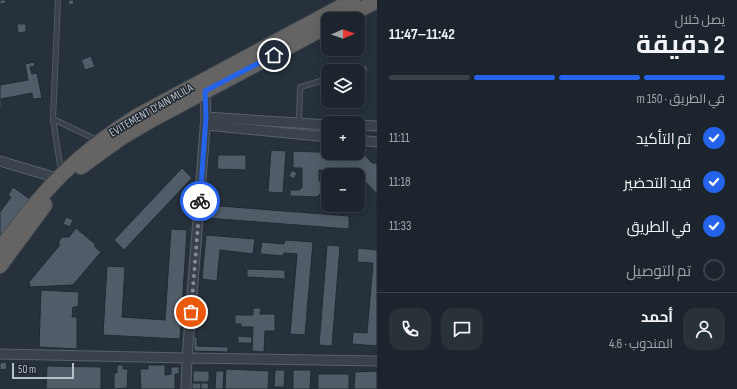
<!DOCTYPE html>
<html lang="ar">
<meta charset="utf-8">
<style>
body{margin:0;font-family:"Sofia Sans Condensed",Cairo,sans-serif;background:#293139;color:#f1f3f6;direction:rtl;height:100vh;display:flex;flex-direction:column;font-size:15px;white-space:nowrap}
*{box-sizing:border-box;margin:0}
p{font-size:13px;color:#a0a5aa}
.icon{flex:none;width:22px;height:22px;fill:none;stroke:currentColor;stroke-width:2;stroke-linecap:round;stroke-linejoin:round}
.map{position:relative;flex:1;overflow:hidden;direction:ltr}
.side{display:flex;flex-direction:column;background:#1c252d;width:360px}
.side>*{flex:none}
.needle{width:26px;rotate:88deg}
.controls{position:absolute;left:321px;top:12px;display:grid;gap:8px}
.controls a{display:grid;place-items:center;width:44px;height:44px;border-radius:8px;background:#1c252d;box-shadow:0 2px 10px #0003,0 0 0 1px #3a4249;font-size:20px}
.scale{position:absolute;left:12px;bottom:10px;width:62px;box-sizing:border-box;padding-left:4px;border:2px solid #b6bec7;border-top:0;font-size:11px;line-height:14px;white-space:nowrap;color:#b6bec7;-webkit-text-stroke:3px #1f2831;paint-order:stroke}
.pin{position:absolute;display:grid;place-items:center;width:34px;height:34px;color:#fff;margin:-17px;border:2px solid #fff;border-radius:50%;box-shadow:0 1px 4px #0007}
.courier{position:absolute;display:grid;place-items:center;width:40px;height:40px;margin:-20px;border:3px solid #2563eb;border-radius:50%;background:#fff;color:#222;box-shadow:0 1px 5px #0007}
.headline em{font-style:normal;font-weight:700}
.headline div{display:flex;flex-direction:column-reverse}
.headline{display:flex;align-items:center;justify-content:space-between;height:68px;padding:0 12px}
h1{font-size:26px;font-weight:700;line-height:30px}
.bar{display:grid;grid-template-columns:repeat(4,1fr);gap:6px 4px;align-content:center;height:48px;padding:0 12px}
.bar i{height:5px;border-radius:3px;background:#3a4249}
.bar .on{background:#2563eb}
.bar p{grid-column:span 4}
.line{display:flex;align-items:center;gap:10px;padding:0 12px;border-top:1px solid #3a4249}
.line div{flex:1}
.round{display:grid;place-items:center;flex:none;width:42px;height:42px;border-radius:12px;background:#293139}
ol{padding:0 12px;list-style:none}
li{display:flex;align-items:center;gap:12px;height:44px}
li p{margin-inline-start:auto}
li .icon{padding:4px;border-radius:50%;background:#2563eb;color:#fff;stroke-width:4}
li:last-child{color:#a0a5aa}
li i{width:22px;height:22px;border:2px solid #3a4249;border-radius:50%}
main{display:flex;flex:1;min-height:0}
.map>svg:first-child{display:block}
.building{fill:#505c67;stroke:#212a33}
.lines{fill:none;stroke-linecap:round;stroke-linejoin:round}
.service-casing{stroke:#58616a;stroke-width:6}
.minor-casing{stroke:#58616a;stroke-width:11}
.trunk-casing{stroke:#454e57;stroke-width:16}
.service{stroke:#3a434c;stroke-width:4.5}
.minor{stroke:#3a434c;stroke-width:9}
.trunk{stroke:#656462;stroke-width:14}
.done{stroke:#848d96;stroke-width:4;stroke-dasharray:0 7.2}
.route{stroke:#2563eb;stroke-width:5}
.labels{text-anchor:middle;stroke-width:3;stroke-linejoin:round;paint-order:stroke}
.street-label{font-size:12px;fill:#b6bec7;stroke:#1f2831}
</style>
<main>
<section class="side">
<div class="headline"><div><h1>2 دقيقة</h1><p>يصل خلال</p></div><em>11:42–11:47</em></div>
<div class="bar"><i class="on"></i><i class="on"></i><i class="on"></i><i></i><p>في الطريق · 150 m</p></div>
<ol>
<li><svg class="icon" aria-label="check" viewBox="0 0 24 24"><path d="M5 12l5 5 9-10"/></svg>تم التأكيد<p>11:11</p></li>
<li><svg class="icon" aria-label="check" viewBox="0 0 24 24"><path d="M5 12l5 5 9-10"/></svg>قيد التحضير<p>11:18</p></li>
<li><svg class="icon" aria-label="check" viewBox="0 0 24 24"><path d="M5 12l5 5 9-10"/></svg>في الطريق<p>11:33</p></li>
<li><i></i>تم التوصيل</li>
</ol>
<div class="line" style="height:72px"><a class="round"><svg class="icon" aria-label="person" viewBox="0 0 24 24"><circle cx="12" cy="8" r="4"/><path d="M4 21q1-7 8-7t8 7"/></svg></a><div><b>أحمد</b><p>المندوب · 4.6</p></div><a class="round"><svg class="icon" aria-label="chat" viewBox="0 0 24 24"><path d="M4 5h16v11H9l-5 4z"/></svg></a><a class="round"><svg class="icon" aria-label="phone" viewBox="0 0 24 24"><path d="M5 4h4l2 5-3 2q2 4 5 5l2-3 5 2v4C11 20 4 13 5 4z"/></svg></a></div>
</section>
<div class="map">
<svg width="377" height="389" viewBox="0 0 377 389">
<rect width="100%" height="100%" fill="#26313c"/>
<g class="building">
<polygon points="0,0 5,0 6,3 1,4 0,6"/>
<polygon points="69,0 74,0 73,5 68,4"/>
<polygon points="17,24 26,24 26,32 18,33"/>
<polygon points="91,56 95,67 85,70 81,60"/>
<polygon points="34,62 35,66 30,67 32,74 37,73 42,98 33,99 32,93 1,99 2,107 0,108 0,85 28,80 25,64"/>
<polygon points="271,150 286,151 283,193 268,192"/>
<polygon points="293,151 364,154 372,163 377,163 377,215 377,194 356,172 319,170 319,181 324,186 322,188 325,190 317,197 290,196 290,190 299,190 302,188 302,168 293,168"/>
<polygon points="218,155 246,155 246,170 217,169"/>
<polygon points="182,168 192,178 124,250 114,240"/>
<polygon points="292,170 297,173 294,179 289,176"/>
<polygon points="13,187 31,200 0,238 0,212 11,197 8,195"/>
<polygon points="207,205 349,216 349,229 206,218"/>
<polygon points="66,217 73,220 70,227 63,224"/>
<polygon points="76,228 95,244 95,247 101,252 73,285 30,287 29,282 59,246 59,241 62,237 69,237"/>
<polygon points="171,229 187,230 180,339 103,335 107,266 125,267 122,317 165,320"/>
<polygon points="206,235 255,239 253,254 220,250 217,281 202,279"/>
<polygon points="285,240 313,242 305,335 290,334 297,254 284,253 283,256 260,254 262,242 284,244"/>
<polygon points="327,245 340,246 332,346 319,345"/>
<polygon points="358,248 377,250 377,346 352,344 353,332 367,333 373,263 357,262"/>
<polygon points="247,269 285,270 285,279 247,277"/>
<polygon points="41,290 79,292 78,307 73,307 72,317 77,317 77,349 39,347"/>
<polygon points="253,308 261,308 260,314 275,314 275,331 265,331 264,352 252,351 253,327 241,327 241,324 235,324 235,315 253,315"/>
<polygon points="238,336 252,337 252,343 238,343"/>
<polygon points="194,337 197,337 197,346 228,347 228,352 194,351"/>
<polygon points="6,362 7,369 0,370 0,363"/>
<polygon points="117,365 123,365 123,369 128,369 127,388 114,389 114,373 117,373"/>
<polygon points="148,365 165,365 165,375 171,374 171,367 179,367 179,374 175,374 175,389 141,389 140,369 148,369"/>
<polygon points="47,366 101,367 101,389 46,389"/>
<polygon points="226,369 269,371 268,389 225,389"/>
<polygon points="275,370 285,370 284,387 274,387"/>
<polygon points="293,370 311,370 310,389 293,389"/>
<rect x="193" y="371" width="16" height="11"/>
<polygon points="216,371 224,371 223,389 215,389"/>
<polygon points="377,371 377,389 354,389 355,372"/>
<rect x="318" y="374" width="31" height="15"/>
<rect x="192" y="383" width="9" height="6"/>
<polygon points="201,383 208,383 209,389 201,389"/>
</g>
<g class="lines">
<g class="service-casing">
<g id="service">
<polyline points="58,0 53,119 61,171"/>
<polyline points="358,71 364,69"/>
<polyline points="53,119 97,140"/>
<polyline points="299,124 300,87 328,79"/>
</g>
</g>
<g class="minor-casing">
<g id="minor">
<polyline points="206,117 328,125"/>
<polyline points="205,125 328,137"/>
<polyline points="358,125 377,126"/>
<polyline points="358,140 377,142"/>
<polyline points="0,161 57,178"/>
<polyline points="0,354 187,358 206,117 205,91"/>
<polyline points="186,389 187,358 377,361"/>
</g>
</g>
<g class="trunk-casing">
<g id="trunk">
<polyline points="342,19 377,1"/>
<polyline points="81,167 121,138 150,121 328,26"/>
<path d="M 0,249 C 42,191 76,154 137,116 L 353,0"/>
<polyline points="0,266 45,205"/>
</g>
</g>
<use href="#service" class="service"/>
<use href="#minor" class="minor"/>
<use href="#trunk" class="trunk"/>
</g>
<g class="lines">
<polyline class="done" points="191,312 200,201"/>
<polyline class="route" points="200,201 206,117 205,91 274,55"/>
</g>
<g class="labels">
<g class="street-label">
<text transform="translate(151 110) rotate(-30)" y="4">EVITEMENT D'AIN MLILA</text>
</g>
</g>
</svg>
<div class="controls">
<a><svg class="needle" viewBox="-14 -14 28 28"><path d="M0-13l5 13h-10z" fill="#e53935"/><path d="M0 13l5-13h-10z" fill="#a0a5aa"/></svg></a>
<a><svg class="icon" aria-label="layers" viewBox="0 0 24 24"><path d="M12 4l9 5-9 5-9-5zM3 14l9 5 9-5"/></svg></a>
<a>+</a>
<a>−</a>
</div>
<div class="scale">50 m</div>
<div class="pin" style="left:191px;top:312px;background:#ea580c"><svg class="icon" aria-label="bag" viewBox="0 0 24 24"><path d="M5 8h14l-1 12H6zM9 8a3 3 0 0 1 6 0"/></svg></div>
<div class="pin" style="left:274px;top:55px;background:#1f2937"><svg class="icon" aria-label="home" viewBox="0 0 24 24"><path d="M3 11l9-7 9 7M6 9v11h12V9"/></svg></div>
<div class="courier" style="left:200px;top:201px"><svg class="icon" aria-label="bike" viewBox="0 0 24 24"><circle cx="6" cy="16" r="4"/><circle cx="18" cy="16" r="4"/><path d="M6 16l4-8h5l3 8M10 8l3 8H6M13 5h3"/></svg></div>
</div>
</main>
